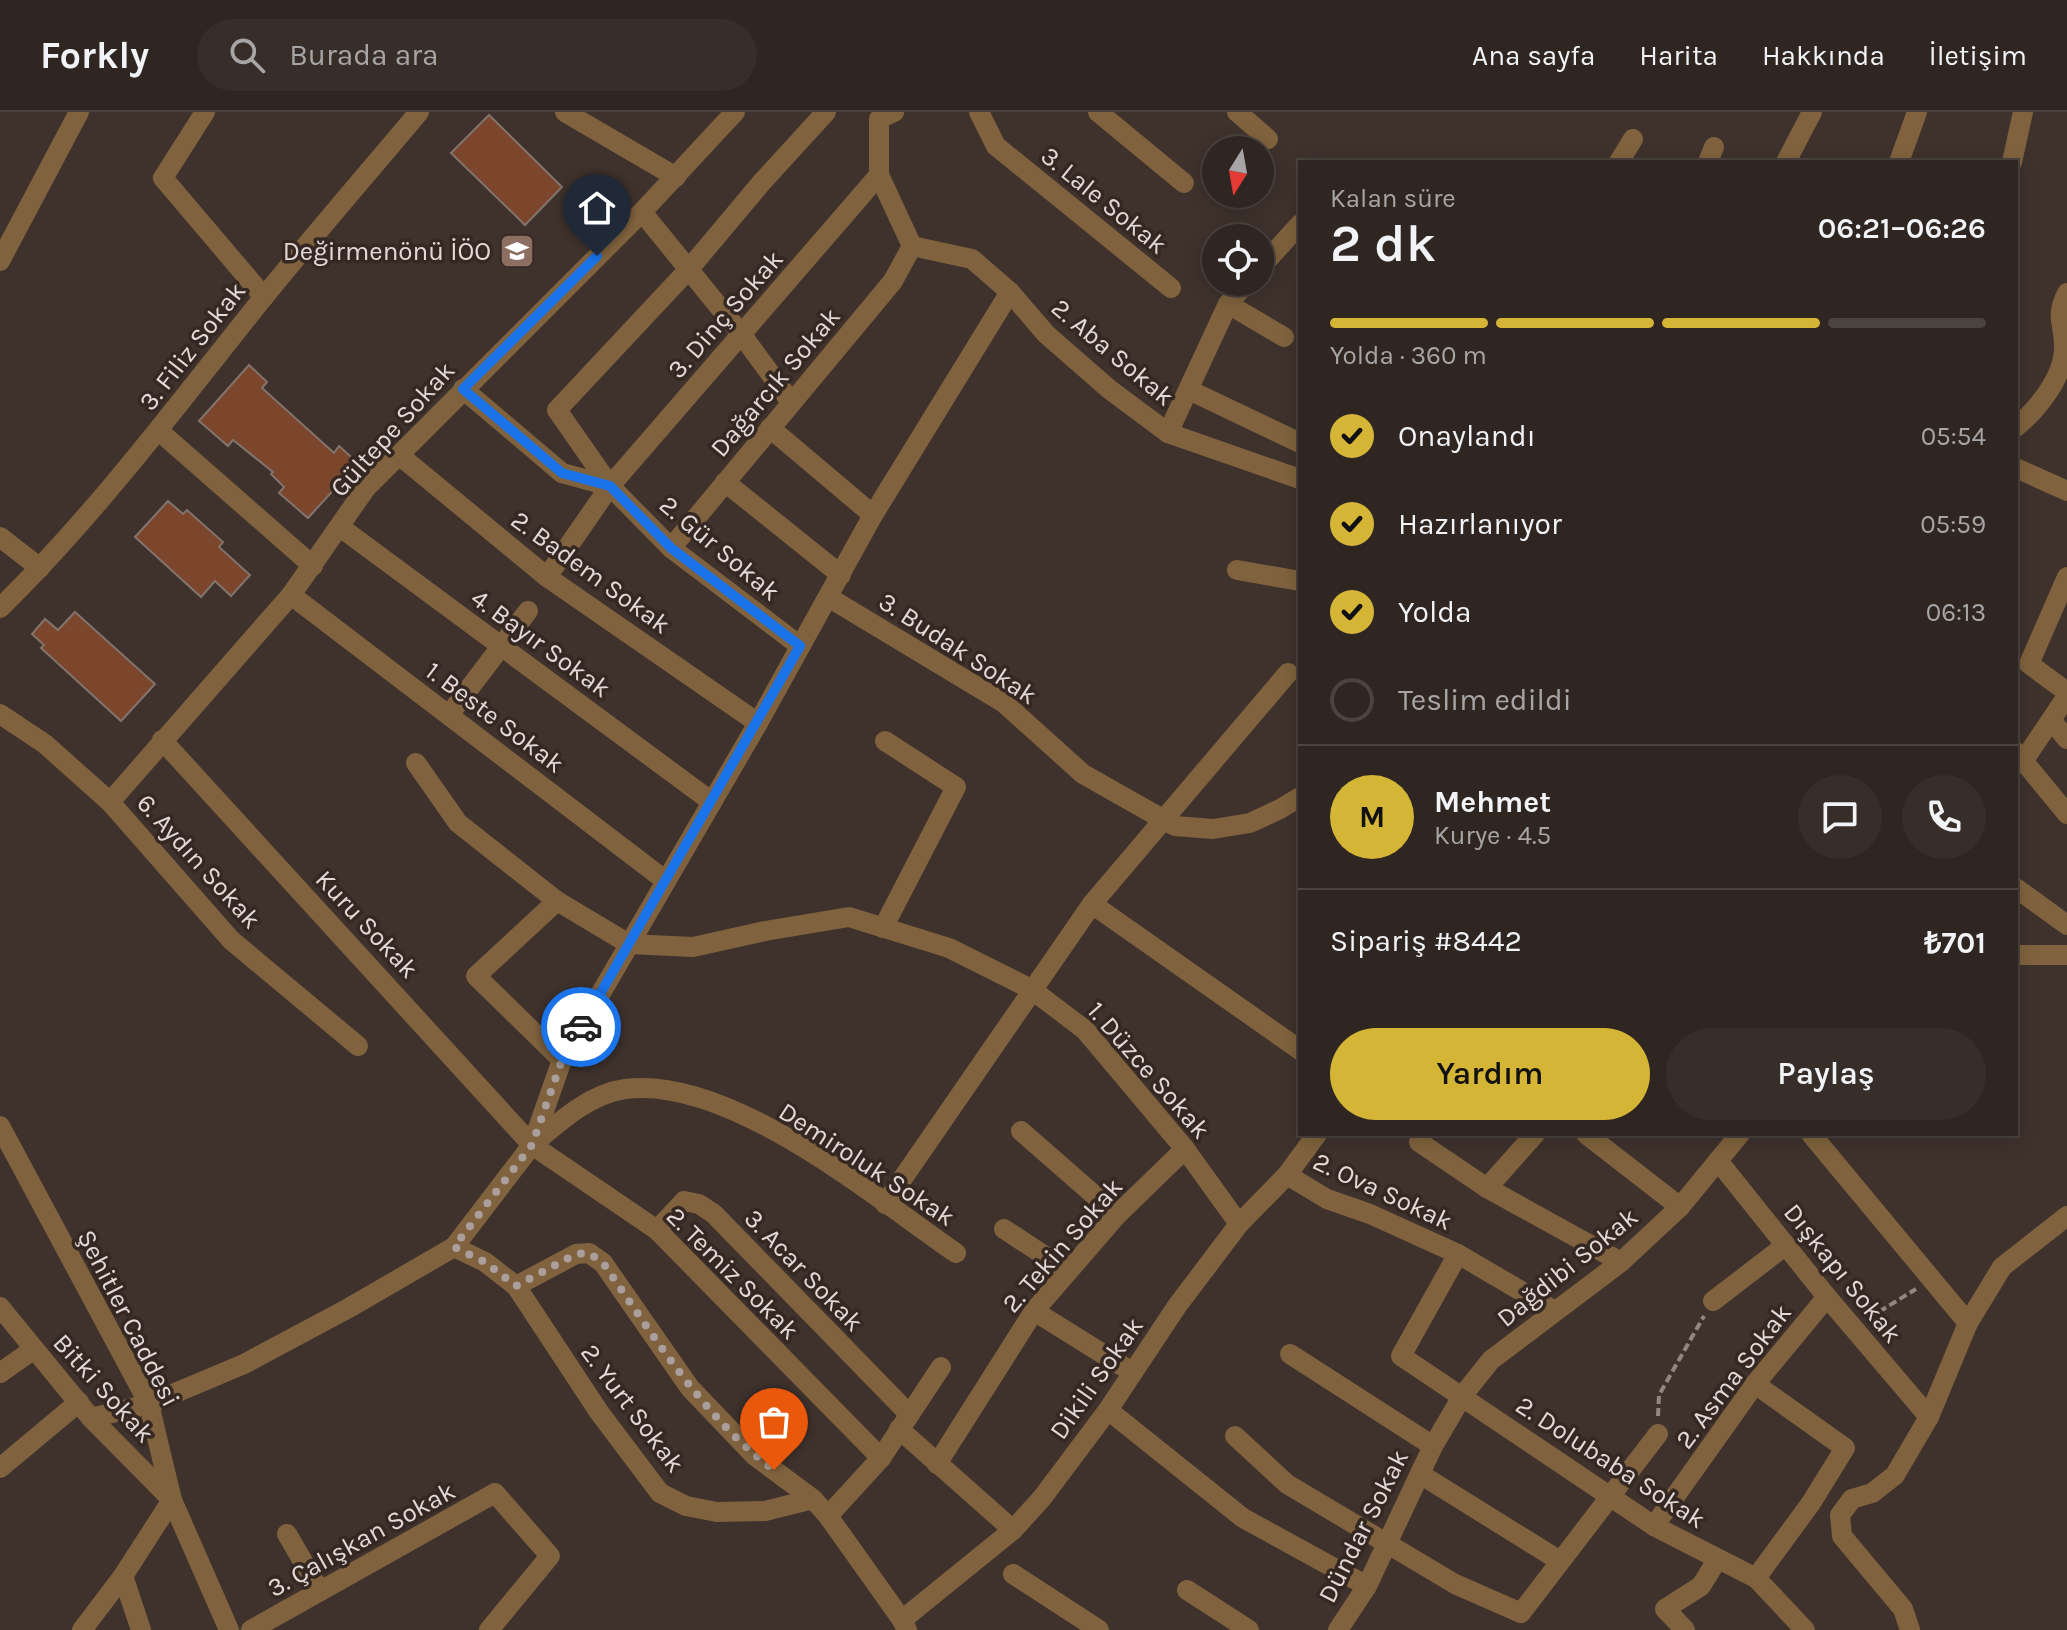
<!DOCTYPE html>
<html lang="tr">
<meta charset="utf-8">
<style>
body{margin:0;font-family:Karla,sans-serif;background:#372e2a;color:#f1f3f6;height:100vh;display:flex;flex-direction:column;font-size:30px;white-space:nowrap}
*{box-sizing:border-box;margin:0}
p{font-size:26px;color:#a7a5a5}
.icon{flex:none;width:44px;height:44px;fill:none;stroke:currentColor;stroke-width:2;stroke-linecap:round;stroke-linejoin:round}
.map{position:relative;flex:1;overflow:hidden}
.panel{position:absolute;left:1298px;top:48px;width:720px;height:976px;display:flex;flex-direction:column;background:#2f2622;border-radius:0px;box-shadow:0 4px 20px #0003,0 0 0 2px #4a4340}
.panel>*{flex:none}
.needle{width:52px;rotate:191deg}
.tools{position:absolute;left:1202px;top:24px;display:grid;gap:16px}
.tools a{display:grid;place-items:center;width:72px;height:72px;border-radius:50%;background:#2f2622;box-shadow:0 4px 20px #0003,0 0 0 2px #4a4340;font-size:40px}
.pin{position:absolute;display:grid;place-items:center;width:68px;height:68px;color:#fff;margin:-82px -34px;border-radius:50% 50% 50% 0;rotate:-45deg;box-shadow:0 0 8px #0007}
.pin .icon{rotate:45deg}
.courier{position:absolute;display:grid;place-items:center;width:80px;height:80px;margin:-40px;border:6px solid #1a73e8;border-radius:50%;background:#fff;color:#222;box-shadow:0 2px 10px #0007}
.summary em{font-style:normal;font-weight:600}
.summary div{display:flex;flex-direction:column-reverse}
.summary{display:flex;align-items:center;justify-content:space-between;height:136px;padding:0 32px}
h1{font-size:52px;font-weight:600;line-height:60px}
.bar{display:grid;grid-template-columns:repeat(4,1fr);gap:12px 8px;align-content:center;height:96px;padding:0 32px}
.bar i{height:10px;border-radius:6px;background:#4a4340}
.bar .active{background:#d5b535}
.bar p{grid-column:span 4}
.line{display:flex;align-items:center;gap:20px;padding:0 32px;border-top:2px solid #4a4340}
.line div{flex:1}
.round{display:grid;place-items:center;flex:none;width:84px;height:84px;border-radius:42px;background:#372e2a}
ol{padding:0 32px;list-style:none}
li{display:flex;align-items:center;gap:24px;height:88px}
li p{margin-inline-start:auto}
li .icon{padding:8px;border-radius:50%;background:#d5b535;color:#111;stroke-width:4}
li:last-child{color:#a7a5a5}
li i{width:44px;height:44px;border:4px solid #4a4340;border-radius:50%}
.button{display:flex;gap:16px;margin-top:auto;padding:16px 32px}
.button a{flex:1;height:92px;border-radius:48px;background:#d5b535;color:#111;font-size:32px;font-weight:600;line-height:92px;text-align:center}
.button a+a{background:#372e2a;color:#f1f3f6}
header{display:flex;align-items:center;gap:48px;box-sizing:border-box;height:112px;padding:0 40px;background:#2f2622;border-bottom:2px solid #4a4340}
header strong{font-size:38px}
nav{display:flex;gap:44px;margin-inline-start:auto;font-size:28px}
.search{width:560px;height:72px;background:#372e2a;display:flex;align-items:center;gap:20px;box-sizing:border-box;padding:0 28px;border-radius:44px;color:#a7a5a5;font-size:30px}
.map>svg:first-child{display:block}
.building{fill:#7c462d;stroke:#82736d;stroke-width:2}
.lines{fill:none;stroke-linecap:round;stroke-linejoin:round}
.path{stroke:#918682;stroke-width:4;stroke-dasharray:8 4;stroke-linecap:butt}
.minor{stroke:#80633e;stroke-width:20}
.done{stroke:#aa9f9c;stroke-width:8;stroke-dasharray:0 14.4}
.route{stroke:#1a73e8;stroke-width:10}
.labels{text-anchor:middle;stroke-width:7;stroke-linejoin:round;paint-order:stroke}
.street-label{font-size:26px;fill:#e3dad7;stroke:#352823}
.poi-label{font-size:26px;fill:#e3dad7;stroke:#352823;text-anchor:end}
</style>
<header>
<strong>Forkly</strong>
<div class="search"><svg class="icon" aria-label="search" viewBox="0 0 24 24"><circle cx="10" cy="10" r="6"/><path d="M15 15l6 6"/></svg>Burada ara</div>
<nav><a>Ana sayfa</a><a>Harita</a><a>Hakkında</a><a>İletişim</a></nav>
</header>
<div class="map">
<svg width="2067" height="1518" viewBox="0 0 2067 1518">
<rect width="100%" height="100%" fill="#3f322d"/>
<g class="building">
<polygon points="489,3 562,75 525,113 451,41"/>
<polygon points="249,253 267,270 262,276 334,341 339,334 358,351 308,406 279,381 284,375 271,362 273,360 233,328 228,334 199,309"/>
<polygon points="168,389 183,402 187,398 223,430 219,435 250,463 231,484 215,469 201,485 135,425"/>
<polygon points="75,500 155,572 121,609 41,536 44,533 32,522 45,507 58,518"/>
</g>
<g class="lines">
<g class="path">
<polyline points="1869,1206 1916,1177"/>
<polyline points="1658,1304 1659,1283 1704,1204"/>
</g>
<g class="minor">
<polyline points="205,0 163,66 264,185"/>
<polyline points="565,0 676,65"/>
<polyline points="894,0 879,7 879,63 912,134"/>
<polyline points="979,0 996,34 1171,176"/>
<polyline points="1098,0 1184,71"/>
<polyline points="1237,0 1268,27"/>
<polyline points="1619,50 1633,27"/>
<polyline points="1708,50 1714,35"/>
<polyline points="1786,50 1812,0"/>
<polyline points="1899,50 1917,0"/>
<polyline points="2012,50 2023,0"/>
<polyline points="642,100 742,223 791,290"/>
<polyline points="912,134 972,147 1010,180 1046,222 1109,277 1168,321 1300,367"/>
<polyline points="0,149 79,0"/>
<polyline points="1260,156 1300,112"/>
<polyline points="1228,192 1284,225"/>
<polyline points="463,277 562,361 610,374"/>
<polyline points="1189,278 1300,331"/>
<path d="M 2016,315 C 2037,298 2064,265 2064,236 C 2065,211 2054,208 2067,181"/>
<polyline points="770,316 873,403"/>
<polyline points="159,319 313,454"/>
<polyline points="1168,321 1228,192 1247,170"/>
<polyline points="399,343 547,465 758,611"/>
<polyline points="2016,356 2067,379"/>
<polyline points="725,370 841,463"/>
<polyline points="340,415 712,690"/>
<polyline points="0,425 40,456"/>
<polyline points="671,436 893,169 912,134"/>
<polyline points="1237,458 1300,469"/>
<polyline points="547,465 610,374 879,63"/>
<polyline points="2067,465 2029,552 2067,580"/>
<polyline points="291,483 666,769"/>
<polyline points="828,485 1004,591 1083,662 1175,714 1213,717 1250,711 1280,697 1300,685"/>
<path d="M 0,496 C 97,401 178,292 263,186 C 314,123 367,62 419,0"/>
<polyline points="800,534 671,436 610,374 557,298 689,157 762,70 826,0"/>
<polyline points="2067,584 2051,608 2067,627"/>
<polyline points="0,602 45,632 110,690 231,828 358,934"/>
<polyline points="449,603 528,499"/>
<polyline points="162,628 532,1033 657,1118 881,1346"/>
<polyline points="2016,640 2067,702"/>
<polyline points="2024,648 2051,608"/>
<polyline points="416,651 458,711 557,789"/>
<polyline points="110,690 291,483 366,376 642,100 735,0"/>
<polyline points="2016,776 2067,813"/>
<polyline points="1092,792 1300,938"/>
<polyline points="883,816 956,675 885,629"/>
<polyline points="2016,843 2067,843"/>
<polyline points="562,948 476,864 557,789 629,832 693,835 765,819 849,805 949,836 1031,877 1085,918 1185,1037 1239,1112"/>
<polyline points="0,1014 149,1292 172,1388 229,1518"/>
<polyline points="1021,1019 1117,1103"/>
<polyline points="1586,1022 1680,1095"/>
<polyline points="1811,1022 1968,1211"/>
<polyline points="1419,1030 1487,1076 1621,1150"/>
<path d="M 532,1033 C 558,1011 589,982 625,977 C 729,963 873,1084 956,1141"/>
<polyline points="1719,1050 1827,1185 1929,1305"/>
<polyline points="1287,1063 1327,1087 1370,1102 1458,1142 1555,1199"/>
<polyline points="1487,1076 1535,1022"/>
<polyline points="885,1092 1092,792 1288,561"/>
<polyline points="1004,1117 1068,1159"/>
<polyline points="657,1118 684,1089 699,1092 714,1102 909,1302"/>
<polyline points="454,1135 485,1150 516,1174 599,1300 660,1381 686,1394 717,1400 765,1399 813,1387"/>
<polyline points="1458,1142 1401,1244 1654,1414 1756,1466 1805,1518"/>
<polyline points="516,1174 576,1142 589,1141 603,1151 690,1276 755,1344 813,1387 828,1404 902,1508"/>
<polyline points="1713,1189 1786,1133"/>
<polyline points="0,1195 91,1306 172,1388 123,1464 82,1518"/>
<polyline points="1034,1199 1132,1260"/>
<polyline points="1290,1242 1433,1334"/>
<polyline points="0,1261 34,1237"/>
<polyline points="1755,1272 1845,1336 1811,1391 1756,1466"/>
<polyline points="1108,1298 1243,1406 1367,1474"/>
<polyline points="91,1306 149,1292 244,1252 347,1197 454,1135 532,1033 562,948 758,611 873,403 1010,180"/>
<polyline points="899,1317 1013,1418"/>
<polyline points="1235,1324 1287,1372 1455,1472 1521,1501 1658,1322"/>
<polyline points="937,1352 1034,1199 1117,1103 1185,1037"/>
<polyline points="0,1356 79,1290"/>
<polyline points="1420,1362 1560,1449"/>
<polyline points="828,1404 881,1346 941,1255"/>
<polyline points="1654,1414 1755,1272 1827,1185"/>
<polyline points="287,1422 320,1479"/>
<polyline points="1013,1462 1099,1518"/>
<polyline points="123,1464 141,1518"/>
<polyline points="1187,1478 1249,1518"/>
<polyline points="251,1518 495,1381 550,1444 489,1518"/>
<polyline points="907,1518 902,1508 1013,1418 1042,1386 1108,1298 1177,1194 1239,1112 1287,1063 1317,1022"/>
<polyline points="1338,1518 1367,1474 1433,1334 1463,1283 1491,1248 1621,1150 1680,1095 1740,1022"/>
<polyline points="1685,1518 1665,1497 1701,1474 1717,1448"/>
<polyline points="1910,1518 1903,1497 1842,1424 1840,1403 1852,1387 1872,1381 1895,1363 1929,1305 1968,1211 2002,1155 2067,1104"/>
</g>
</g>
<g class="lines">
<path class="done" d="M 581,915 L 562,948 L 532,1033 L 454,1135 L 485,1150 L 516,1174 L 576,1142 L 589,1141 L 603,1151 C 654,1224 702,1304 774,1358"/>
<polyline class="route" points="581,915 800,534 671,436 610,374 562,361 463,277 597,144"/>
</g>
<defs>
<g id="school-square" transform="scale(1.8)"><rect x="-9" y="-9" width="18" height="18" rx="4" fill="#8d6e63" stroke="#352823"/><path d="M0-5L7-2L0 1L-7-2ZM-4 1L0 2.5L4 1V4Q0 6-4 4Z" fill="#fff"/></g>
</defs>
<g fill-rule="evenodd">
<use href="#school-square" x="517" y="139"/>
</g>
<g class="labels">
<g class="street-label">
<text transform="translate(1104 88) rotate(39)" y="9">3. Lale Sokak</text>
<text transform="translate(725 202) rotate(-49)" y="9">3. Dinç Sokak</text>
<text transform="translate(192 234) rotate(-52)" y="9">3. Filiz Sokak</text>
<text transform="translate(1113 240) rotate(40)" y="9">2. Aba Sokak</text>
<text transform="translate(775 270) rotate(-50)" y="9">Dağarcık Sokak</text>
<text transform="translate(392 317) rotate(-48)" y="9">Gültepe Sokak</text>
<text transform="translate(720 436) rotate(40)" y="9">2. Gür Sokak</text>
<text transform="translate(591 460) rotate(36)" y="9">2. Badem Sokak</text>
<text transform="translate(541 531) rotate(36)" y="9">4. Bayır Sokak</text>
<text transform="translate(958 536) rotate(33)" y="9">3. Budak Sokak</text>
<text transform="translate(495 605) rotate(37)" y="9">1. Beste Sokak</text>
<text transform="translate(199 749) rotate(48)" y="9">6. Aydın Sokak</text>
<text transform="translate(367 812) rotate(47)" y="9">Kuru Sokak</text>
<text transform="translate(1149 958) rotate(49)" y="9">1. Düzce Sokak</text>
<text transform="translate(867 1052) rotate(33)" y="9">Demiroluk Sokak</text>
<text transform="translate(1383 1079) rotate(25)" y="9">2. Ova Sokak</text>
<text transform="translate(1062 1133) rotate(-49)" y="9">2. Tekin Sokak</text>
<text transform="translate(1567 1155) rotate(-39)" y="9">Dağdibi Sokak</text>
<text transform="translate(804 1158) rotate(46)" y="9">3. Acar Sokak</text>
<text transform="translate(733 1161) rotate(45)" y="9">2. Temiz Sokak</text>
<text transform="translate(1843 1161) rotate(51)" y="9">Dışkapı Sokak</text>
<text transform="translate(129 1206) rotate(63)" y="9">Şehitler Caddesi</text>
<text transform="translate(1733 1264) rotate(-53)" y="9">2. Asma Sokak</text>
<text transform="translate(1096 1266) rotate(-55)" y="9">Dikili Sokak</text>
<text transform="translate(104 1276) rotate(48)" y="9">Bitki Sokak</text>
<text transform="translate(633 1296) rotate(53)" y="9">2. Yurt Sokak</text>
<text transform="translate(1611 1350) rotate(33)" y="9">2. Dolubaba Sokak</text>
<text transform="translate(1363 1414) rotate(-63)" y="9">Dündar Sokak</text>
<text transform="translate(361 1427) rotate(-29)" y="9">3. Çalışkan Sokak</text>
</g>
<g class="poi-label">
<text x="491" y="148">Değirmenönü İÖO</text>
</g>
</g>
</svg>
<div class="tools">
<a><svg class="needle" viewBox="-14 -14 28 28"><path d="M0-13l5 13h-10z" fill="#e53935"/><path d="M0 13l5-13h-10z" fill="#a7a5a5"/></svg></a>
<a><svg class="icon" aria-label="locate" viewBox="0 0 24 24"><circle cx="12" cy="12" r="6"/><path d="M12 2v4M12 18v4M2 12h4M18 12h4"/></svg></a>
</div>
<div class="pin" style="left:774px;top:1358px;background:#ea580c"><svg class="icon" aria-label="bag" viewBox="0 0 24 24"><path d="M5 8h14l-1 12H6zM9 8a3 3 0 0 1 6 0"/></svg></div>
<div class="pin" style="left:597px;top:144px;background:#1f2937"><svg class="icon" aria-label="home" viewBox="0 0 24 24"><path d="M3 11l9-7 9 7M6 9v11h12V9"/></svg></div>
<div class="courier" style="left:581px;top:915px"><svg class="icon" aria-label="car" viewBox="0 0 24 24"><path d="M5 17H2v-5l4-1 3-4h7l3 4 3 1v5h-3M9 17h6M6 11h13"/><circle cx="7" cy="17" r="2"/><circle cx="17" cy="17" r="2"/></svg></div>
<section class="panel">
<div class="summary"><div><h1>2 dk</h1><p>Kalan süre</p></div><em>06:21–06:26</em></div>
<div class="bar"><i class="active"></i><i class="active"></i><i class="active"></i><i></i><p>Yolda · 360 m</p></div>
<ol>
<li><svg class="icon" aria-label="check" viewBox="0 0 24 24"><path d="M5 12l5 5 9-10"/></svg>Onaylandı<p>05:54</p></li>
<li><svg class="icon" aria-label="check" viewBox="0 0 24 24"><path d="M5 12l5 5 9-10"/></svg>Hazırlanıyor<p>05:59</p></li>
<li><svg class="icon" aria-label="check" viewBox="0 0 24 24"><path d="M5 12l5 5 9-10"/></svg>Yolda<p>06:13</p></li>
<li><i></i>Teslim edildi</li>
</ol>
<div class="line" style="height:144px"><b class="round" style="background:#d5b535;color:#111">M</b><div><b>Mehmet</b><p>Kurye · 4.5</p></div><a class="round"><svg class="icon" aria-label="chat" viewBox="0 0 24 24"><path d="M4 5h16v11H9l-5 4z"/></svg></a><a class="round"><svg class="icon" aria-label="phone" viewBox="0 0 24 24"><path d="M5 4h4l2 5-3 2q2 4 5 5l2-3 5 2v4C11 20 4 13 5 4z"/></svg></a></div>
<div class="line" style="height:104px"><div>Sipariş #8442</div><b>₺701</b></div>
<div class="button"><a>Yardım</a><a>Paylaş</a></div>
</section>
</div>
